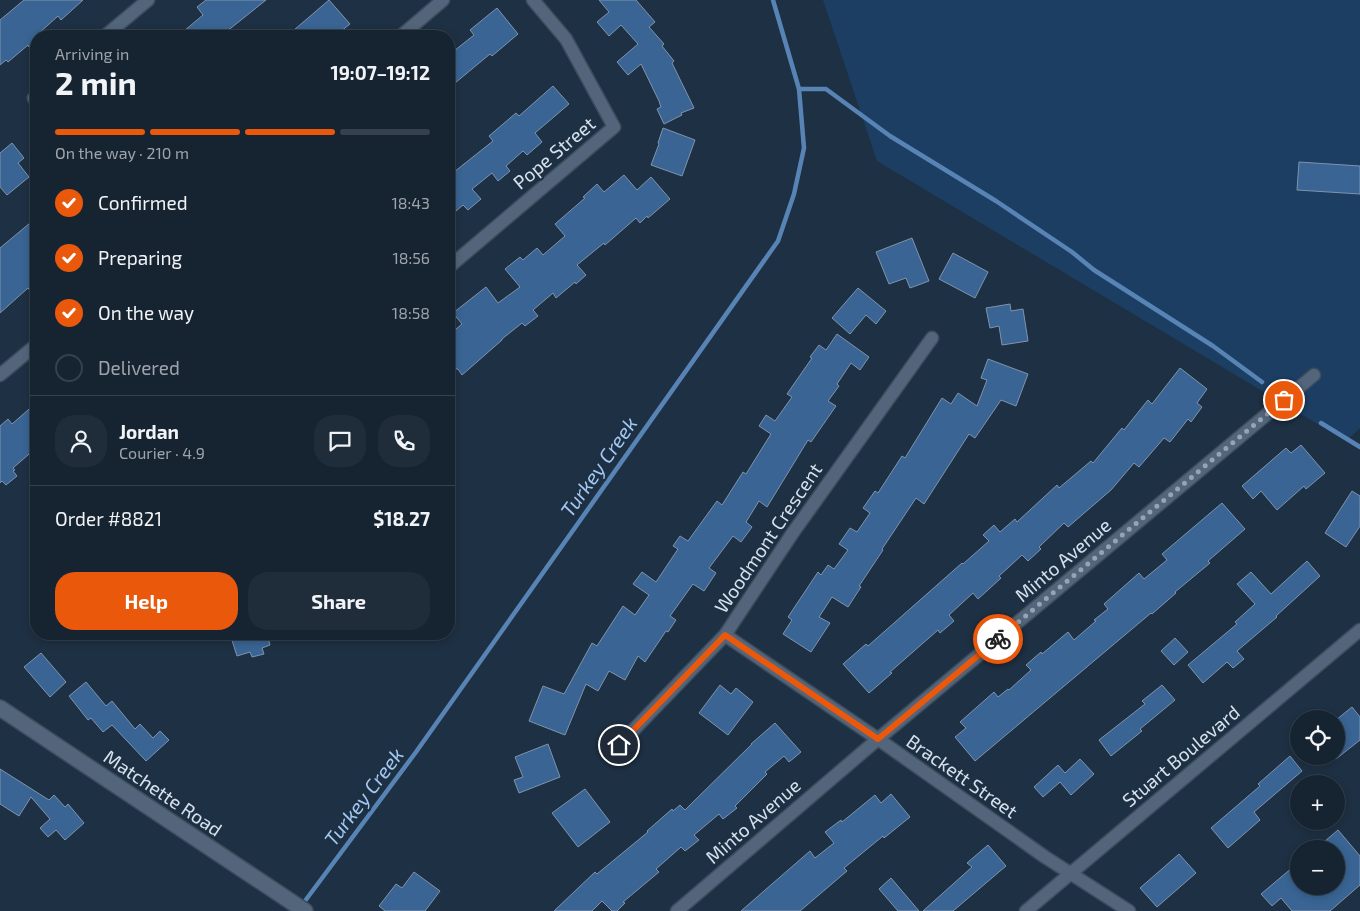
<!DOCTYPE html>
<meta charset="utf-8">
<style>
body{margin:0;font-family:"Exo 2",sans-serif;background:#1f2c3a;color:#f1f3f6;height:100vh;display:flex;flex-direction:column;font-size:19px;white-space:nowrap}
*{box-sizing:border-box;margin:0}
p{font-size:16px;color:#9ea4ac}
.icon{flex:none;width:28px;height:28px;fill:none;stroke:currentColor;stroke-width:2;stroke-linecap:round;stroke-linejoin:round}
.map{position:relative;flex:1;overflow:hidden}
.details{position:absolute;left:30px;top:30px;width:425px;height:610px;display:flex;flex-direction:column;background:#162432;border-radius:20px;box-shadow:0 2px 8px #0003,0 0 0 1px #35414d}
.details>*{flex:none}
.fabs{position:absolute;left:1290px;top:710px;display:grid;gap:10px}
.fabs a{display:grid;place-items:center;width:55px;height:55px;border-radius:50%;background:#162432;box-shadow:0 2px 8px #0003,0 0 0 1px #35414d;font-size:25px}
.pin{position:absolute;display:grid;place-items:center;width:42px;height:42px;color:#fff;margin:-21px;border:2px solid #fff;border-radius:50%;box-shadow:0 1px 5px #0007}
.courier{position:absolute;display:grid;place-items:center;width:50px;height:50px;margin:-25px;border:4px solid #ea580c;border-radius:50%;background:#fff;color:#222;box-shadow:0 1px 6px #0007}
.headline em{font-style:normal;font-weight:700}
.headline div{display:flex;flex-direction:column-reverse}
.headline{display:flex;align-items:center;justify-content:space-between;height:85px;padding:0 25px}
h1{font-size:32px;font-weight:700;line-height:38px}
.bar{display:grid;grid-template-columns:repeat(4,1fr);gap:8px 5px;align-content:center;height:60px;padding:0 25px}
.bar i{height:6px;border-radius:4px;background:#35414d}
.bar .selected{background:#ea580c}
.bar p{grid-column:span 4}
.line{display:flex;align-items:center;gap:12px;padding:0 25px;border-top:1px solid #35414d}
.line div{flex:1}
.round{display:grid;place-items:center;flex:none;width:52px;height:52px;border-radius:20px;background:#1f2c3a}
ol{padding:0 25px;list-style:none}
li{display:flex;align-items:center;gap:15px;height:55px}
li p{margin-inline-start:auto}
li .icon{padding:5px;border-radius:50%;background:#ea580c;color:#fff;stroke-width:4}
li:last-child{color:#9ea4ac}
li i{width:28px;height:28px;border:2px solid #35414d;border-radius:50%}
.cta{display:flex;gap:10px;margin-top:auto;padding:10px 25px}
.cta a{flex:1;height:58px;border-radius:20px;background:#ea580c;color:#fff;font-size:20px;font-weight:700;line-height:58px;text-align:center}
.cta a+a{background:#1f2c3a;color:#f1f3f6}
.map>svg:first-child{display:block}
.green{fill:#1c3e62}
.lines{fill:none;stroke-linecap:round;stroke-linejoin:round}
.stream{stroke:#5884b5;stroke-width:4.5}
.building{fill:#396493;stroke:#7f94ac}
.minor-casing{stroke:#3d4c5c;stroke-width:15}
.tertiary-casing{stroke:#3d4c5c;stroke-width:18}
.minor{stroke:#52657b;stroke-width:12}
.tertiary{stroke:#52657b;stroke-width:15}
.done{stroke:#96a3b2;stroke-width:5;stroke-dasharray:0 9}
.route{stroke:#ea580c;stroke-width:6}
.labels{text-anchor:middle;stroke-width:4.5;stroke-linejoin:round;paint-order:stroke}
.street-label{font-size:19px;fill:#d6e1ed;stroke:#1e3043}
.water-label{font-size:20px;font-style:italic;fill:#a3c8f2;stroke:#1e3043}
</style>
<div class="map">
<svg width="1360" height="911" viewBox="0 0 1360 911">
<rect width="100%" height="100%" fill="#1e3043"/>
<polygon class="green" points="823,0 1360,0 1360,428 1346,441 877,161"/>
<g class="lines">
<g class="stream">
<polyline points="799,89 826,89 890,136 996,201 1072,252 1094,270 1213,346 1262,382"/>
<polyline points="1321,423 1360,447"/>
<polyline points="302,905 416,752 778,241 794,194 804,148 799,89 773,0"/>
</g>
</g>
<g class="building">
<polygon points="24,0 83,0 61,20 58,16 38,34 40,36 36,36 36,41 29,47 28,45 8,62 6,60 0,65 0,20"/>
<polygon points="206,0 266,0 221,36 178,36 203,15 197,7"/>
<polygon points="329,0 350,24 335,36 287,36"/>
<polygon points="599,0 636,0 655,22 649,27 664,44 662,46 674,61 672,63 694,108 681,113 682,115 664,124 657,109 661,107 659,101 641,64 628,75 617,62 638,44 621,25 609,36 597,22 609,12"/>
<polygon points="497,8 518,34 492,56 490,54 449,88 449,55 474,35 470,30"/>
<polygon points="553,86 569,104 535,133 542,142 527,155 523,151 506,166 510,171 498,181 492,173 472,189 481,199 468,210 463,205 449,217 449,176 493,141 489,136 516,113 519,116"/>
<polygon points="663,128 695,140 682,176 651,165 659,144 658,143"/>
<polygon points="12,143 24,158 18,163 29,177 7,195 0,187 0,153"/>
<polygon points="1299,162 1360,166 1360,194 1297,190"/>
<polygon points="624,175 637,190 651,177 670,199 648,218 647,216 640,223 636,218 605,245 604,243 577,265 586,275 576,284 575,282 556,298 553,293 533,310 538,316 525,326 522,323 502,339 502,340 462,375 458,369 449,368 449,335 462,324 453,313 486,287 498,303 520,287 505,269 520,257 523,260 537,248 543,255 565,236 555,224 585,198 583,197 597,184 604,192"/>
<polygon points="36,218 36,298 28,288 0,313 0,248"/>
<polygon points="912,238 929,281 910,288 906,278 889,284 876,252"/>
<polygon points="953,253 988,272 975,298 939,279"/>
<polygon points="858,288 886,311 876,324 866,315 850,334 832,318"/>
<polygon points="1010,304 1011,311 1023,309 1028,341 1002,345 999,326 990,328 986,308"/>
<polygon points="837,334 869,357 860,370 851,363 837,384 839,386 828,401 836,406 811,442 808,440 767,507 759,501 746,522 752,527 741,542 733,536 709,568 716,573 704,591 693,584 670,616 676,620 668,632 666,631 645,662 638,656 625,680 609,671 598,691 586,684 565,735 529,721 543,686 564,694 592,643 597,646 623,606 635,615 649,595 633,584 642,572 656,582 678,549 673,546 680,536 688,541 717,501 722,505 743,472 746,474 771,434 759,426 766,415 775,421 792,397 787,394 812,358 810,357 819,345 826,350"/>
<polygon points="988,359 1028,374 1016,406 1001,400 975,438 969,434 924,504 916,498 882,549 883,550 859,586 861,587 848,607 832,597 819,617 830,623 811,652 783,634 792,620 788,617 818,572 821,575 828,565 834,569 848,550 839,544 850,528 857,532 870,513 863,508 875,491 878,493 902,456 905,458 942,398 951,404 958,393 977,406 987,380 981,378"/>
<polygon points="1180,368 1207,389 1197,403 1202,407 1191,422 1188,419 1170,442 1164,438 1139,467 1134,463 1111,490 1068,527 1064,523 1039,547 1041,549 1028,561 1022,555 999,576 1001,578 978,599 973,593 949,615 954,621 940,633 938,630 890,672 892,673 869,693 843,664 866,644 868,646 962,563 963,564 989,541 983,535 994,525 1000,532 1015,519 1017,522 1057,485 1059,488 1091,461 1093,463 1122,428 1124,430 1148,400 1152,404"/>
<polygon points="36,403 36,448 13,468 15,470 13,471 17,476 6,485 2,481 0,483 0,426 8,419 12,424"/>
<polygon points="1301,445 1325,473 1306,489 1304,486 1277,510 1261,491 1253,499 1242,486 1286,448 1291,453"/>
<polygon points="1352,491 1360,496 1360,526 1346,547 1325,533"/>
<polygon points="1222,503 1245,529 1208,561 1210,563 1175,592 1176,593 1152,614 1151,613 975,761 955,737 966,728 960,722 994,692 998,697 1008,689 1009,690 1031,670 1026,665 1041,652 1042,654 1068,632 1074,640 1096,621 1094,620 1108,609 1104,604 1139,573 1144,579 1167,560 1162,554"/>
<polygon points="1307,561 1320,576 1276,616 1277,617 1237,651 1244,659 1233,668 1227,662 1203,683 1188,665 1237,624 1235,622 1255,604 1237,584 1251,572 1271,594"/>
<polygon points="230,634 267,634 270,645 262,648 264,654 252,657 250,652 237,656"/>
<polygon points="1175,638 1188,652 1174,665 1161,651"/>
<polygon points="41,653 66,682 50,697 24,667"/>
<polygon points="86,682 106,706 112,701 135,729 140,724 153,738 160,731 169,740 146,761 112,725 103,732 91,718 88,720 69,696"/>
<polygon points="720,685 731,694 736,688 753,702 728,735 699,713"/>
<polygon points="1162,685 1175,700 1140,729 1142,731 1111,756 1099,740 1145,704 1142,701"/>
<polygon points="1352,707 1360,717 1360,740 1336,759 1336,720"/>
<polygon points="775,723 801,752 789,762 784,756 765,772 767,774 735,806 737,808 723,819 719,814 694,835 699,840 685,851 681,847 656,869 659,872 623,902 625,903 617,911 612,911 602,901 592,911 554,911 595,872 597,874 648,832 647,831 672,809 673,811 680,805 685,810 752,744 751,744"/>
<polygon points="548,744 560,777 519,793 514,780 523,777 515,757"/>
<polygon points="1290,756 1302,771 1254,812 1260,820 1228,848 1211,828 1260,786 1258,784"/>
<polygon points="1080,759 1094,774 1071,795 1060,782 1043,797 1034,787 1058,765 1065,773"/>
<polygon points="0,769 49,800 54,795 65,807 68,804 84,823 65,840 56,830 48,837 40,828 50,819 31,797 19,816 0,804"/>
<polygon points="585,789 610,822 578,847 552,813"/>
<polygon points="891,794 910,817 884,838 883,836 844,868 847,871 800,911 741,911 810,851 815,858 834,843 825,832 841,820 842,822 875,795 881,803"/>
<polygon points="1338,830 1360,856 1360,885 1330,911 1292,911 1281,898 1272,906 1261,894 1299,862 1299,886 1336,886 1336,871 1345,863 1336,853 1336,849 1332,849 1325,841"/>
<polygon points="988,845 1006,866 953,911 923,911 972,867 967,863"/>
<polygon points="1179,854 1196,873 1157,907 1140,888"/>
<polygon points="414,872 440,891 425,911 385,911 379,906 396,884 402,888"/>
<polygon points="891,878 919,911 898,911 879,889"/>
</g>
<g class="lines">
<g class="minor-casing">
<g id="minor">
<polyline points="105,36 148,0"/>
<polyline points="401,36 443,0"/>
<polyline points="36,96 34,98 36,101"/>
<polyline points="449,267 614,127 566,39 533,0"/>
<polyline points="0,375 36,345"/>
<polyline points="725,635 878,739 1045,857 1129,911"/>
<polyline points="619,745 725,635 792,534 932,338"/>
<polyline points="677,911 878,739 1314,375"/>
<polyline points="1026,911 1360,630"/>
</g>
</g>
<g class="tertiary-casing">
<polyline id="tertiary" points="0,708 305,911"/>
</g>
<use href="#minor" class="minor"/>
<use href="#tertiary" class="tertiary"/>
</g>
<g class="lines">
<polyline class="done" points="998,639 1284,400"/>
<polyline class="route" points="619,745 725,635 878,739 998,639"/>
</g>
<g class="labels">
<g class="street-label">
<text transform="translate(554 153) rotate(-40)" y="7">Pope Street</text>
<text transform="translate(768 538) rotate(-56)" y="7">Woodmont Crescent</text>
<text transform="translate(1063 560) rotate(-40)" y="7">Minto Avenue</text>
<text transform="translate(1181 756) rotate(-40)" y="7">Stuart Boulevard</text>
<text transform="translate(962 776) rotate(35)" y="7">Brackett Street</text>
<text transform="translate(163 793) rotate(34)" y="7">Matchette Road</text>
<text transform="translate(753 821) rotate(-41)" y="7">Minto Avenue</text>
</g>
<g class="water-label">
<text transform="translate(599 467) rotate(-55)" y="7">Turkey Creek</text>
<text transform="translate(364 797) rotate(-53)" y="7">Turkey Creek</text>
</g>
</g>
</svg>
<div class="fabs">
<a><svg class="icon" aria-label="locate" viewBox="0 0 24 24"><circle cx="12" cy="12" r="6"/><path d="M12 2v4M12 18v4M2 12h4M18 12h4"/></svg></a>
<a>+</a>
<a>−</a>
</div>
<div class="pin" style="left:1284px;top:400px;background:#ea580c"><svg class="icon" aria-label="bag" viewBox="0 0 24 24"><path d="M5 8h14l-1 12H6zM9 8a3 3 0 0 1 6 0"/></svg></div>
<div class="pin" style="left:619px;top:745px;background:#1f2937"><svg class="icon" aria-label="home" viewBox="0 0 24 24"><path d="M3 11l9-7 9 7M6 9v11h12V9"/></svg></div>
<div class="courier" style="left:998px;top:639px"><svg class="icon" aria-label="bike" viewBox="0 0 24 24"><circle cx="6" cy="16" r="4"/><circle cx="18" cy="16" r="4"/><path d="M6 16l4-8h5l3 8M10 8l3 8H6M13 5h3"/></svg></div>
<section class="details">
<div class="headline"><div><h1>2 min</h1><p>Arriving in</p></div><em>19:07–19:12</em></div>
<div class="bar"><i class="selected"></i><i class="selected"></i><i class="selected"></i><i></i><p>On the way · 210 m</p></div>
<ol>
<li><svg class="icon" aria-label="check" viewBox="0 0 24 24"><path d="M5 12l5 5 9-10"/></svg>Confirmed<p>18:43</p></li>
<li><svg class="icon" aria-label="check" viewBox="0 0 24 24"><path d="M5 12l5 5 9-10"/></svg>Preparing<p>18:56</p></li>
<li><svg class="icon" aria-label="check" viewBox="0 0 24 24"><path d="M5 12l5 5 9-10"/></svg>On the way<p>18:58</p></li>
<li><i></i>Delivered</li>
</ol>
<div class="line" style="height:90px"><a class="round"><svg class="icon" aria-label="person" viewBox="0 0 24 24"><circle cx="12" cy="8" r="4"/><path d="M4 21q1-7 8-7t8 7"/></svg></a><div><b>Jordan</b><p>Courier · 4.9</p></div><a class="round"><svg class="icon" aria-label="chat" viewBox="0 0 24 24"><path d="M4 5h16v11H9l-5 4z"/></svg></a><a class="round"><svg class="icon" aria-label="phone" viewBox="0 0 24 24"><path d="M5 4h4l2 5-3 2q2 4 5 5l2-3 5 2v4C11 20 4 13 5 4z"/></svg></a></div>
<div class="line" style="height:65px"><div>Order #8821</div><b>$18.27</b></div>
<div class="cta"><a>Help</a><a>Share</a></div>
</section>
</div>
